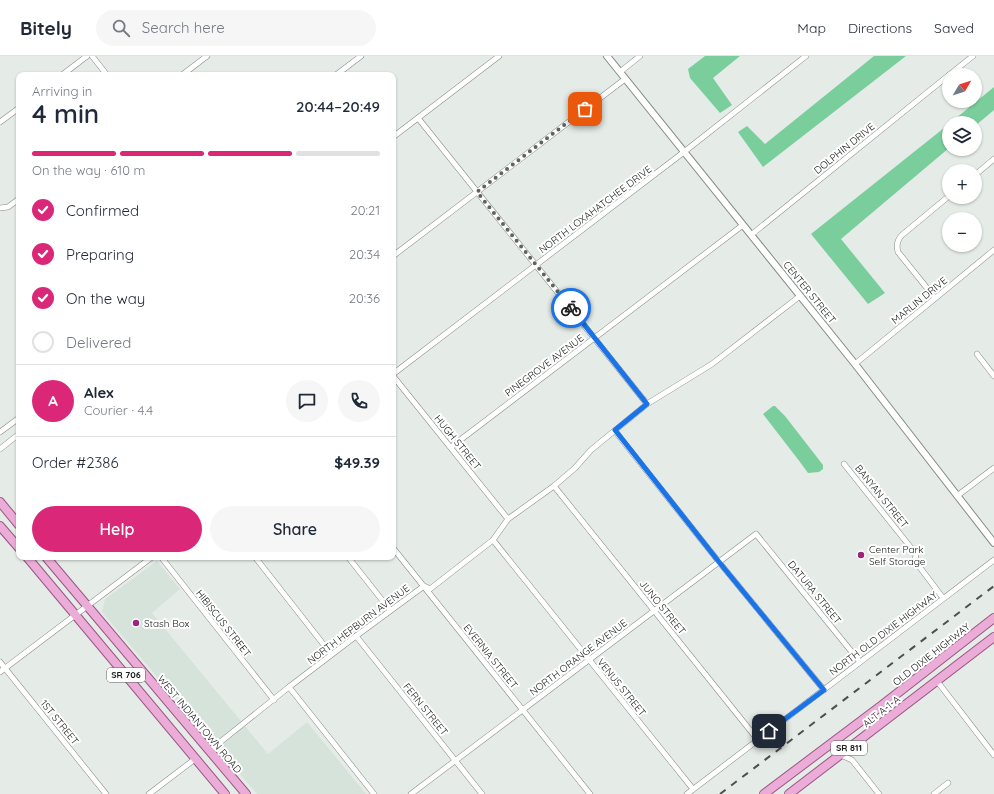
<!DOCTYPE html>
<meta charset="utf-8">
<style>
body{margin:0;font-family:Quicksand,sans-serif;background:#f6f6f7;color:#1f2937;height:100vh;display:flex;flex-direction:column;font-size:15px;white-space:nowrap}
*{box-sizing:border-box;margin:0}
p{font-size:13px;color:#747a83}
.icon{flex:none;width:22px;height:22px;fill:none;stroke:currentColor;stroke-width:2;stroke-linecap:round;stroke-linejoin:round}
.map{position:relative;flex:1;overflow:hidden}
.panel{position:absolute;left:16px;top:16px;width:380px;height:488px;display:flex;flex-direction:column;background:#fff;border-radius:8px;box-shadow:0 1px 3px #0004}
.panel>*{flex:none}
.needle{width:26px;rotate:51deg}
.buttons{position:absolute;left:942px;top:12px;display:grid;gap:8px}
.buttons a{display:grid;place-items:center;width:40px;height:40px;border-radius:50%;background:#fff;box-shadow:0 1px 3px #0004;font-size:20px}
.pin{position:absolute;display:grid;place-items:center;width:34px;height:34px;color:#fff;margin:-17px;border-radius:8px;box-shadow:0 2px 6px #0006}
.courier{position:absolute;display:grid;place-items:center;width:40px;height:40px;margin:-20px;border:3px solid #1a73e8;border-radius:50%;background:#fff;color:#222;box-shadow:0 1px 5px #0007}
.overview em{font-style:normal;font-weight:600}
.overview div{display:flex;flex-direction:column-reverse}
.overview{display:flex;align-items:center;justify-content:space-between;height:68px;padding:0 16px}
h1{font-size:26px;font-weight:600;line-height:30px}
.bar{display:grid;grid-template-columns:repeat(4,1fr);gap:6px 4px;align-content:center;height:48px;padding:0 16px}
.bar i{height:5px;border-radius:3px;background:#e0e1e3}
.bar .active{background:#db2777}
.bar p{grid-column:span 4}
.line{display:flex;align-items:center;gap:10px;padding:0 16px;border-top:1px solid #e0e1e3}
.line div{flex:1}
.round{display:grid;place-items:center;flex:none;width:42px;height:42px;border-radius:21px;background:#f6f6f7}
ol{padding:0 16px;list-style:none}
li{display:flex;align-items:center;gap:12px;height:44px}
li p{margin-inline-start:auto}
li .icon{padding:4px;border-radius:50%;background:#db2777;color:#fff;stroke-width:4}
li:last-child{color:#747a83}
li i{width:22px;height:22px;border:2px solid #e0e1e3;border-radius:50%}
.action{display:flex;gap:8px;margin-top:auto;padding:8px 16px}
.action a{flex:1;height:46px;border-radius:24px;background:#db2777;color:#fff;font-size:16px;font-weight:600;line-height:46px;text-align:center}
.action a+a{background:#f6f6f7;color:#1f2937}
header{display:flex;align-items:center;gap:24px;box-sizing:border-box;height:56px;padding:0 20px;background:#fff;border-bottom:1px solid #e0e1e3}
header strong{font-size:19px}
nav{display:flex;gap:22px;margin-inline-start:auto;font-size:14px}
.search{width:280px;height:36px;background:#f6f6f7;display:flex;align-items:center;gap:10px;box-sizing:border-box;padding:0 14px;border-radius:22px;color:#747a83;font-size:15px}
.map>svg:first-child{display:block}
.built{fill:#d5e3da}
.water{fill:#7ace9c}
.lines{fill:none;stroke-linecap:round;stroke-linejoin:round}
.minor-casing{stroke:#868c88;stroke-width:6}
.tertiary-casing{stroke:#868c88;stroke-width:8}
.primary-casing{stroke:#995684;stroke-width:10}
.minor{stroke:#fff;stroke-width:5}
.tertiary{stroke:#fff;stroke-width:6}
.primary{stroke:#ebadd7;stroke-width:8}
.rail{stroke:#4c4f4d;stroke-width:2;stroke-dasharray:7 7;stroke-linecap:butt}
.done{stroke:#606461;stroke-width:4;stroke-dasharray:0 7.2}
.route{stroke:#1a73e8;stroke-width:5}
.poi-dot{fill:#9c247d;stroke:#fff;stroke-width:1.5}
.labels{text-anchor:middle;stroke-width:4;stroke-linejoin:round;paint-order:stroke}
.shield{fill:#fff;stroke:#5d5f5e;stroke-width:1}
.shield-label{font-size:9px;font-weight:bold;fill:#181a19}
.street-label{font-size:10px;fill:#181a19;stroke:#fff}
.poi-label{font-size:10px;fill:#181a19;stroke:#fff;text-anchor:start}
</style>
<header>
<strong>Bitely</strong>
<div class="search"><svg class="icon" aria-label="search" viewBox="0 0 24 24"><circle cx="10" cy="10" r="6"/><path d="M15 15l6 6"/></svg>Search here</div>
<nav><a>Map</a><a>Directions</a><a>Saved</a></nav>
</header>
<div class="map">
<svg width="994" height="738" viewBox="0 0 994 738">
<rect width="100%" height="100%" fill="#e5ece7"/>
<polygon class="built" points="157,505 180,533 152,557 268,698 307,666 366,738 257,738 102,556 105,543"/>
<g class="water">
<polygon points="705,0 740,0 713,22 732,49 720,57 690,22 688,13"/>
<polygon points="874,0 906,0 763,111 738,76 747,70 765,88"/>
<polygon points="994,31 994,54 975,70 975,67 950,67"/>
<polygon points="949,68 949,92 841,183 885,237 868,248 811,178"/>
<polygon points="773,350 775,350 785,360 823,409 823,413 819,416 808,417 800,406 763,358"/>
</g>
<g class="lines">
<g class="minor-casing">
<g id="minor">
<polyline points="92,0 107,19"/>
<polyline points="620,16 640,0"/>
<polyline points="62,19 87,0"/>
<polyline points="182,19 207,0"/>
<polyline points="336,19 361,0"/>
<polyline points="949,19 973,0"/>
<polyline points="418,62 647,348"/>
<polyline points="0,66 19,52"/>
<polyline points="393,81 499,0"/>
<polyline points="975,119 994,103"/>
<polyline points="0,152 8,151 19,143"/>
<polyline points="751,179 949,19"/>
<polyline points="393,200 625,23"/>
<path d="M 935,242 L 898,196 C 896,189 897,184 902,179 L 949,140"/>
<polyline points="977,298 994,320"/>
<polyline points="855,308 994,194"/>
<polyline points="393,318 684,96 806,0"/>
<polyline points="393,320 508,463"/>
<polyline points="615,375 719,506 824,634"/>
<polyline points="0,376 19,362"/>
<polyline points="451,391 743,169"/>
<polyline points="0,393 19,378"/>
<polyline points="844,408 916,498 915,505 943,542"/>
<polyline points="554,430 758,684"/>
<polyline points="957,440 994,412"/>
<polyline points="493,484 693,733"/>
<polyline points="393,492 590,738"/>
<polyline points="161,501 274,644"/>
<polyline points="255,501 331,598"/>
<polyline points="348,501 390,554"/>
<polyline points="356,580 482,738"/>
<polyline points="0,606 106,738"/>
<polyline points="0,616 152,501"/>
<polyline points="937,625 994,699"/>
<polyline points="289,631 374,738"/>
<polyline points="836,683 841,699 852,704 879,738"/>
<polyline points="209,695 289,631 356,580 424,530 430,533 493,484 508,463 554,430 575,412 591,394 647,348 712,308 800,240"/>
<polyline points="149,738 195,703"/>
<polyline points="411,738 756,478 860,606"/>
<polyline points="687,738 994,504"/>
<polyline points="934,738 948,727"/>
</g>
</g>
<g class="tertiary-casing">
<polyline id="tertiary" points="607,0 855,308 994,487"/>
</g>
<g class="primary-casing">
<g id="primary">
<polyline points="0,446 19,469"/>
<polyline points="0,470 19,492"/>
<polyline points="27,501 225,738"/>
<polyline points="46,501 246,738"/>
<polyline points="764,738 881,650 994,562"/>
<polyline points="789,738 994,581"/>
</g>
</g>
<use href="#minor" class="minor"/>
<use href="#tertiary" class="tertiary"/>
<use href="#primary" class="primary"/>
<polyline class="rail" points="720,738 994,530"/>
</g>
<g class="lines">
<polyline class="done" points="571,252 477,136 585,53"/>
<polyline class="route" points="571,252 647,348 615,374 719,506 824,634 769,675"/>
</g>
<g class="poi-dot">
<circle cx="861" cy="499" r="4"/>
<circle cx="136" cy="567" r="4"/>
</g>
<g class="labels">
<g class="shield">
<rect x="107" y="612" width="38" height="14" rx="3"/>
<rect x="831" y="685" width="36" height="14" rx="3"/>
</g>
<g class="shield-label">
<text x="126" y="622">SR 706</text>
<text x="849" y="695">SR 811</text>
</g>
<g class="street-label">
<text transform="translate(844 92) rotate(-39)" y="4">DOLPHIN DRIVE</text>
<text transform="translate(595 153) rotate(-37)" y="4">NORTH LOXAHATCHEE DRIVE</text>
<text transform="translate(810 236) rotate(51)" y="4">CENTER STREET</text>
<text transform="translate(919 244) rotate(-39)" y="4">MARLIN DRIVE</text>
<text transform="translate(544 309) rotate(-37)" y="4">PINEGROVE AVENUE</text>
<text transform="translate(458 386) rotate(51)" y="4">HUGH STREET</text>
<text transform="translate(882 440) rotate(51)" y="4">BANYAN STREET</text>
<text transform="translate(815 536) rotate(51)" y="4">DATURA STREET</text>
<text transform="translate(663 551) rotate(51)" y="4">JUNO STREET</text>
<text transform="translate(224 567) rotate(52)" y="4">HIBISCUS STREET</text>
<text transform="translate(358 568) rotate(-37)" y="4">NORTH HEPBURN AVENUE</text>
<text transform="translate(883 577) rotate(-37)" y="4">NORTH OLD DIXIE HIGHWAY</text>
<text transform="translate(931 598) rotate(-38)" y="4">OLD DIXIE HIGHWAY</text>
<text transform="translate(491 600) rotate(51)" y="4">EVERNIA STREET</text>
<text transform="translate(578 601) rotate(-37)" y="4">NORTH ORANGE AVENUE</text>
<text transform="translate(622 631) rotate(51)" y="4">VENUS STREET</text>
<text transform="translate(426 653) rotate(51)" y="4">FERN STREET</text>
<text transform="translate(881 655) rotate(-38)" y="4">ALT A-1-A</text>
<text transform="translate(60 666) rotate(51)" y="4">1ST STREET</text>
<text transform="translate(200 668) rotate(50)" y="4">WEST INDIANTOWN ROAD</text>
</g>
<g class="poi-label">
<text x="869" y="497">Center Park<tspan x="869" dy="12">Self Storage</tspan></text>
<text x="144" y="571">Stash Box</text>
</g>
</g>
</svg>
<div class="buttons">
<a><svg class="needle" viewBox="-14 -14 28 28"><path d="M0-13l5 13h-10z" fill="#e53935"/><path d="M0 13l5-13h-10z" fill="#747a83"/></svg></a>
<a><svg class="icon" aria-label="layers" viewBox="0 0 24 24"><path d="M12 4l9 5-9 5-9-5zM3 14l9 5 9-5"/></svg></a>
<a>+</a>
<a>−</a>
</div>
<div class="pin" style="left:585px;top:53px;background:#ea580c"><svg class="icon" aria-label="bag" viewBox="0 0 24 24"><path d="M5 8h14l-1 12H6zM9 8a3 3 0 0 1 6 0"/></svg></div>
<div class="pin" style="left:769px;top:675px;background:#1f2937"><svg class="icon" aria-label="home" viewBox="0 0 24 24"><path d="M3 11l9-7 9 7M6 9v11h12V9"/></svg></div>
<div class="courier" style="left:571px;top:252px"><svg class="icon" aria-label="bike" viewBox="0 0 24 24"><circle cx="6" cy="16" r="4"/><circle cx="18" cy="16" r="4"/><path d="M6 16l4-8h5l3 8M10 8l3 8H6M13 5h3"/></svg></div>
<section class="panel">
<div class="overview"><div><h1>4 min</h1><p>Arriving in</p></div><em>20:44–20:49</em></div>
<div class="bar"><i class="active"></i><i class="active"></i><i class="active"></i><i></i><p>On the way · 610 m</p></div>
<ol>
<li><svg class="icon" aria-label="check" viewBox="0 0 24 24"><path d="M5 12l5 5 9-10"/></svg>Confirmed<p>20:21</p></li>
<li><svg class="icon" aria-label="check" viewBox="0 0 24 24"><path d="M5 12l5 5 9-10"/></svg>Preparing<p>20:34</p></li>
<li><svg class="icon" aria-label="check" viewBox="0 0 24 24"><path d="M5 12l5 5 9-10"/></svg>On the way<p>20:36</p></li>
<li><i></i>Delivered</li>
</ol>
<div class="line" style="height:72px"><b class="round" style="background:#db2777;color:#fff">A</b><div><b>Alex</b><p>Courier · 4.4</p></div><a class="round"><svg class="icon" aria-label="chat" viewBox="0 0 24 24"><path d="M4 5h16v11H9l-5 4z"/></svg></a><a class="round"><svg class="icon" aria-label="phone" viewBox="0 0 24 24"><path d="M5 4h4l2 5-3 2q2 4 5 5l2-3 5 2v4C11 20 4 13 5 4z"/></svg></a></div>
<div class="line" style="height:52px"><div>Order #2386</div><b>$49.39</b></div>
<div class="action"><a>Help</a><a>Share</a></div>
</section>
</div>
